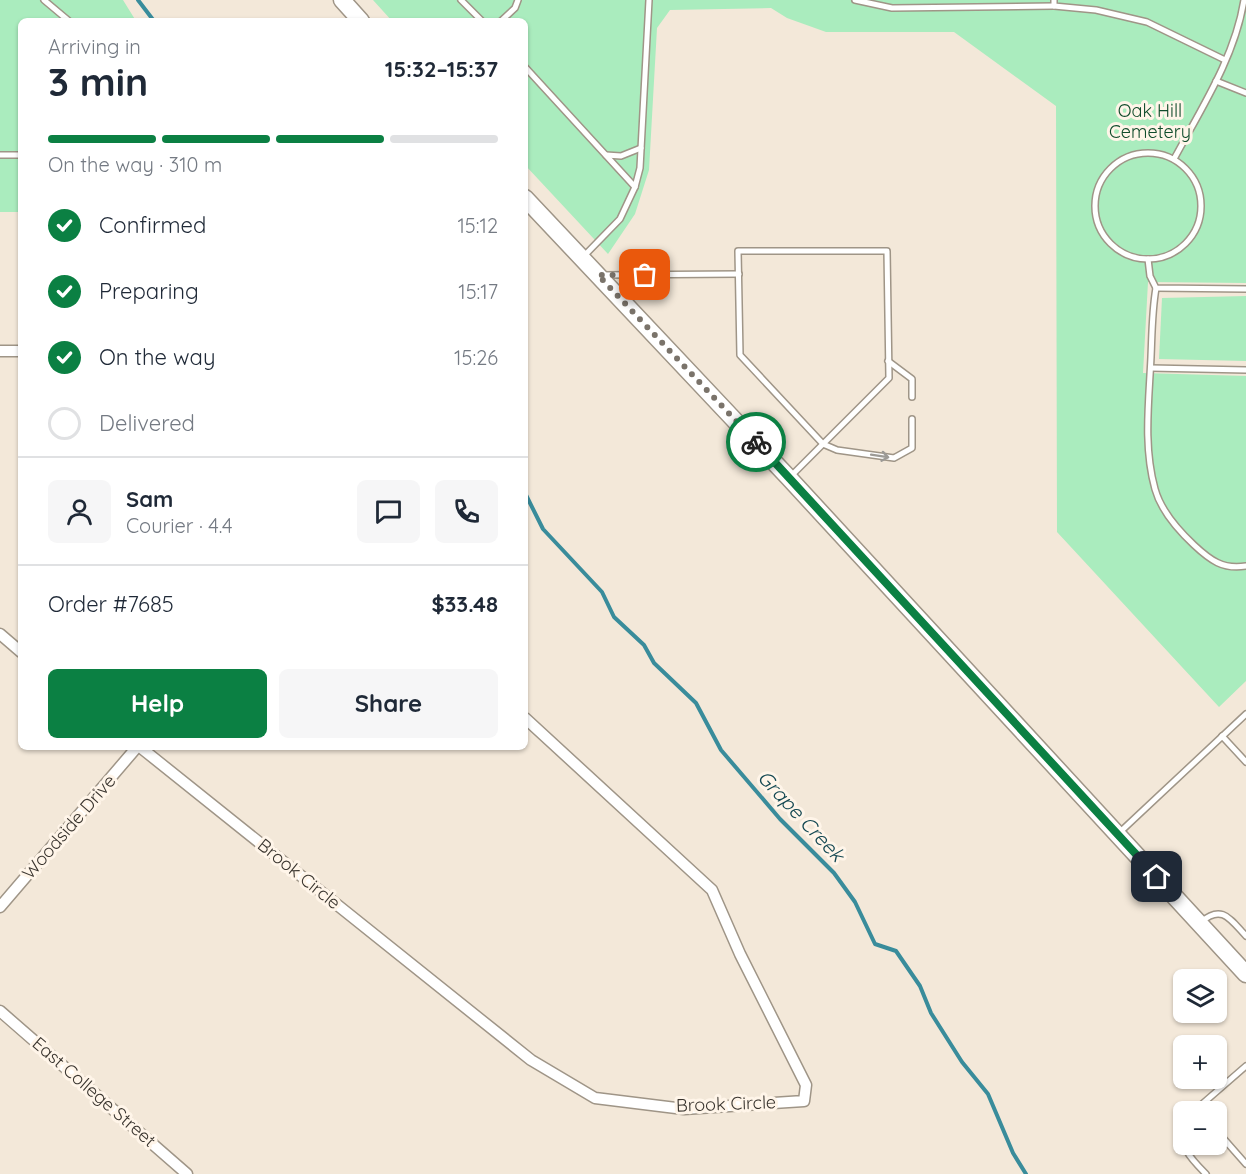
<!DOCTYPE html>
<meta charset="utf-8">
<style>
body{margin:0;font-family:Quicksand,sans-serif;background:#f6f6f7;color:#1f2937;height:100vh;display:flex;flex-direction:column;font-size:22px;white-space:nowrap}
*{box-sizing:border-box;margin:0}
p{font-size:20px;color:#747a83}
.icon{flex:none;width:33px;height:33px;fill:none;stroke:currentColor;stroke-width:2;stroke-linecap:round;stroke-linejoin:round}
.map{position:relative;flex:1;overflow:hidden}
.details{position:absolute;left:18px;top:18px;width:510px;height:732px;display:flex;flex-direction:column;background:#fff;border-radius:9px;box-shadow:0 2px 4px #0004}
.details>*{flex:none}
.buttons{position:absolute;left:1173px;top:969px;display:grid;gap:12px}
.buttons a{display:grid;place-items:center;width:54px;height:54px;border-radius:9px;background:#fff;box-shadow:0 2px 4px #0004;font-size:30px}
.pin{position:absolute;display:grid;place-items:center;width:51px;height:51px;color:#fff;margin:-26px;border-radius:12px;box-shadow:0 3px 9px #0006}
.courier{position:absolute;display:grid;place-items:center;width:60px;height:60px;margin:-30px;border:4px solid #0b8043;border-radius:50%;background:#fff;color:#222;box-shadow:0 2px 8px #0007}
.head em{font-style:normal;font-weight:700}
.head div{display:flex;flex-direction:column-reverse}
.head{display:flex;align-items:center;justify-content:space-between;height:102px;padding:0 30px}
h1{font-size:39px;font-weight:700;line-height:45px}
.bar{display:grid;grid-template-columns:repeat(4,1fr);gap:9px 6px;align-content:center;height:72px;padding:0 30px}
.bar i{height:8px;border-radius:4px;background:#e0e1e3}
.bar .selected{background:#0b8043}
.bar p{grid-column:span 4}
.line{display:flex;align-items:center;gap:15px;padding:0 30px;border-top:2px solid #e0e1e3}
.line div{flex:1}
.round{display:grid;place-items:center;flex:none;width:63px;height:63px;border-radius:9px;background:#f6f6f7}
ol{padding:0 30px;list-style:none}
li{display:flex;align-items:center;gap:18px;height:66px}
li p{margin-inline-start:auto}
li .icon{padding:6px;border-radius:50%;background:#0b8043;color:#fff;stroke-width:4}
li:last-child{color:#747a83}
li i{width:33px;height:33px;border:3px solid #e0e1e3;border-radius:50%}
.button{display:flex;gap:12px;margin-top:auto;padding:12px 30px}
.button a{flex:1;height:69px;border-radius:9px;background:#0b8043;color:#fff;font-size:24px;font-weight:700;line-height:69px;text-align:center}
.button a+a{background:#f6f6f7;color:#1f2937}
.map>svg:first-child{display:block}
.green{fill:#aaecbe}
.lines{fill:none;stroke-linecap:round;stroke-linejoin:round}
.stream{stroke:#398c9b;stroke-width:4}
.lane-casing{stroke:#9f9587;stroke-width:8}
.street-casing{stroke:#9f9587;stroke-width:13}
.primary-casing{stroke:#9f9587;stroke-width:19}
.lane{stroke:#fff;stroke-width:5}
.street{stroke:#fff;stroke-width:10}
.primary{stroke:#fff;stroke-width:16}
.oneway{stroke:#9c9a96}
.done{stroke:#7a736a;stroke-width:6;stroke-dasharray:0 10.8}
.route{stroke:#0b8043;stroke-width:8}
.labels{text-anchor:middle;stroke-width:6;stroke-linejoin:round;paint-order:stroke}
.park-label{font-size:18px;fill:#104c2b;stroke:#fff5e9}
.street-label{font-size:18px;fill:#39342e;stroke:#fff5e9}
.water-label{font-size:20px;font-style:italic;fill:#144852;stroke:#fff5e9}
</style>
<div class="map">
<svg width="1246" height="1174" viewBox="0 0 1246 1174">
<rect width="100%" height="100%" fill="#f3e8d9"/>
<g class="green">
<polygon points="0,0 123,0 136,21 21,21 21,212 0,212"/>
<polygon points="373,0 1246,0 1246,283 1148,282 1143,373 1246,376 1246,681 1219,707 1057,532 1056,106 954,32 826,32 787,18 771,8 670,10 657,28 649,170 635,214 608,254 525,165 525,21 392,21"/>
<polygon points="1246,296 1246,361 1159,359 1162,298"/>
</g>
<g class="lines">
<g class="stream">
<polyline points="138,0 154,21"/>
<polyline points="525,493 543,529 602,592 614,617 644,645 654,663 696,703 721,750 780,819 834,873 855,902 875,944 896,951 920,986 931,1013 962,1062 988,1094 1013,1153 1026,1174"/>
</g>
<g class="lane-casing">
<g id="lane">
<polyline points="44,0 69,21"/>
<polyline points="461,0 482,21"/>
<polyline points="855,0 892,8 1054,6"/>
<polyline points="1054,0 1054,6 1096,10 1147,22 1225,60"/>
<polyline points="501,21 515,8 518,0"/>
<polyline points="525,67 635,187 640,168 649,0"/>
<polyline points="1216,81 1246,93"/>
<circle cx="1148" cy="206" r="53"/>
<polyline points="0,155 21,155"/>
<polyline points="606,155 621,156 641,148"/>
<path d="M 1174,159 C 1201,109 1235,57 1244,0"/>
<polyline points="583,257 620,219 635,187"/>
<polyline points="1148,259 1150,276 1156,288 1246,289"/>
<polyline points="602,275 739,274"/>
<path d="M 1156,288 C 1152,311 1152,334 1151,357 C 1149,401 1143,446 1155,489 C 1161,511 1178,530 1194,545 C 1210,560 1223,570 1246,566"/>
<polyline points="888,361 912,379 912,397"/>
<polyline points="1151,368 1246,370"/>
<polyline points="790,477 889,378 887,251 738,251 740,355 823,444 837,450 894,458 912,448 912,419"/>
<polyline points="1222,736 1246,762"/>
<polyline points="1119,833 1246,714"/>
<path d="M 1201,922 C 1222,904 1230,919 1246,936"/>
<polyline points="1193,1112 1246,1066"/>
<path d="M 1184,1123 C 1177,1145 1191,1159 1206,1174"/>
<polyline points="1216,1130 1246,1164"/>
</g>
</g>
<g class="street-casing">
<g id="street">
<polyline points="0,351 21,351"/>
<polyline points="0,634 21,652"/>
<polyline points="140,747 531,1060 595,1098 684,1109 804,1101 806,1085 740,954 712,890 525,718"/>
<polyline points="0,907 137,747"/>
<polyline points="0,1011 187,1174"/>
</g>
</g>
<g class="primary-casing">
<g id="primary">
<polyline points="342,0 361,21"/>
<polyline points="525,198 789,478 1246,974"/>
</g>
</g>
<use href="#lane" class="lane"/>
<use href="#street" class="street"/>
<use href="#primary" class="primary"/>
</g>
<defs><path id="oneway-shaft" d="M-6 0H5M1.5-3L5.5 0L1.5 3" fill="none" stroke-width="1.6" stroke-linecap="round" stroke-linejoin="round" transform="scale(1.5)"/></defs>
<use class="oneway" href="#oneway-shaft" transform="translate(880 456) rotate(9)"/>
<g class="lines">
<polyline class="done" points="645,275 598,275 756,442"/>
<polyline class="route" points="756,442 1157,877"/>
</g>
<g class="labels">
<g class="park-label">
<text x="1150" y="117">Oak Hill<tspan x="1150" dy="21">Cemetery</tspan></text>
</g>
<g class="street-label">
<text transform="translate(69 827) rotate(-49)" y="6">Woodside Drive</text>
<text transform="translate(299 874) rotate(39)" y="6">Brook Circle</text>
<text transform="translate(94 1092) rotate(41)" y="6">East College Street</text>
<text transform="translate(726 1104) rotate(-2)" y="6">Brook Circle</text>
</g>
<g class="water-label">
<text transform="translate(801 816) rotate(47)" y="7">Grape Creek</text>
</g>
</g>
</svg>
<div class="buttons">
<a><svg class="icon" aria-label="layers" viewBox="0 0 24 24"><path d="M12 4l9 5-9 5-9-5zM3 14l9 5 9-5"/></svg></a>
<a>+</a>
<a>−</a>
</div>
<div class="pin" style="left:645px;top:275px;background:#ea580c"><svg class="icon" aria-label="bag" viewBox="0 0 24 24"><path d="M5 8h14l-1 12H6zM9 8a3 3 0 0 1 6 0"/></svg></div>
<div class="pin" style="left:1157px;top:877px;background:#1f2937"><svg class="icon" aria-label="home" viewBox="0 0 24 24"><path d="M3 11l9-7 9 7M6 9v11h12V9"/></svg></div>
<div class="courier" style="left:756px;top:442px"><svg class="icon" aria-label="bike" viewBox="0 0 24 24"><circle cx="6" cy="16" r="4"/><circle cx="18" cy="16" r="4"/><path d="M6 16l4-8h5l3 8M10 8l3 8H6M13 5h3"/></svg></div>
<section class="details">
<div class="head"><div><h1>3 min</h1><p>Arriving in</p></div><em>15:32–15:37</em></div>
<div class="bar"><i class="selected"></i><i class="selected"></i><i class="selected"></i><i></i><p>On the way · 310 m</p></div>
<ol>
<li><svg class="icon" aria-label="check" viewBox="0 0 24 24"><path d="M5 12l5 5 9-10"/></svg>Confirmed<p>15:12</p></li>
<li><svg class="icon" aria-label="check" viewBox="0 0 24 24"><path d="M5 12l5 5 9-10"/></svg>Preparing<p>15:17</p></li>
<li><svg class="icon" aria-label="check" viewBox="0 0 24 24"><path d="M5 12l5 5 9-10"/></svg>On the way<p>15:26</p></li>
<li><i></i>Delivered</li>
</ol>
<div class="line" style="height:108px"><a class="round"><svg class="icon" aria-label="person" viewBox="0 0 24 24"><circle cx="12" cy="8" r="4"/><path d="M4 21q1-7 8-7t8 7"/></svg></a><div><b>Sam</b><p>Courier · 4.4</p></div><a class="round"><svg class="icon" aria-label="chat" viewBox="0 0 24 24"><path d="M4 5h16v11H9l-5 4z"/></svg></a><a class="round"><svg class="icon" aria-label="phone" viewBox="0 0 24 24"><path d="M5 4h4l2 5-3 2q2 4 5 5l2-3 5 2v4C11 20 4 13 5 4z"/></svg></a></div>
<div class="line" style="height:78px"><div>Order #7685</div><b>$33.48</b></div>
<div class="button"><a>Help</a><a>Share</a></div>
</section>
</div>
